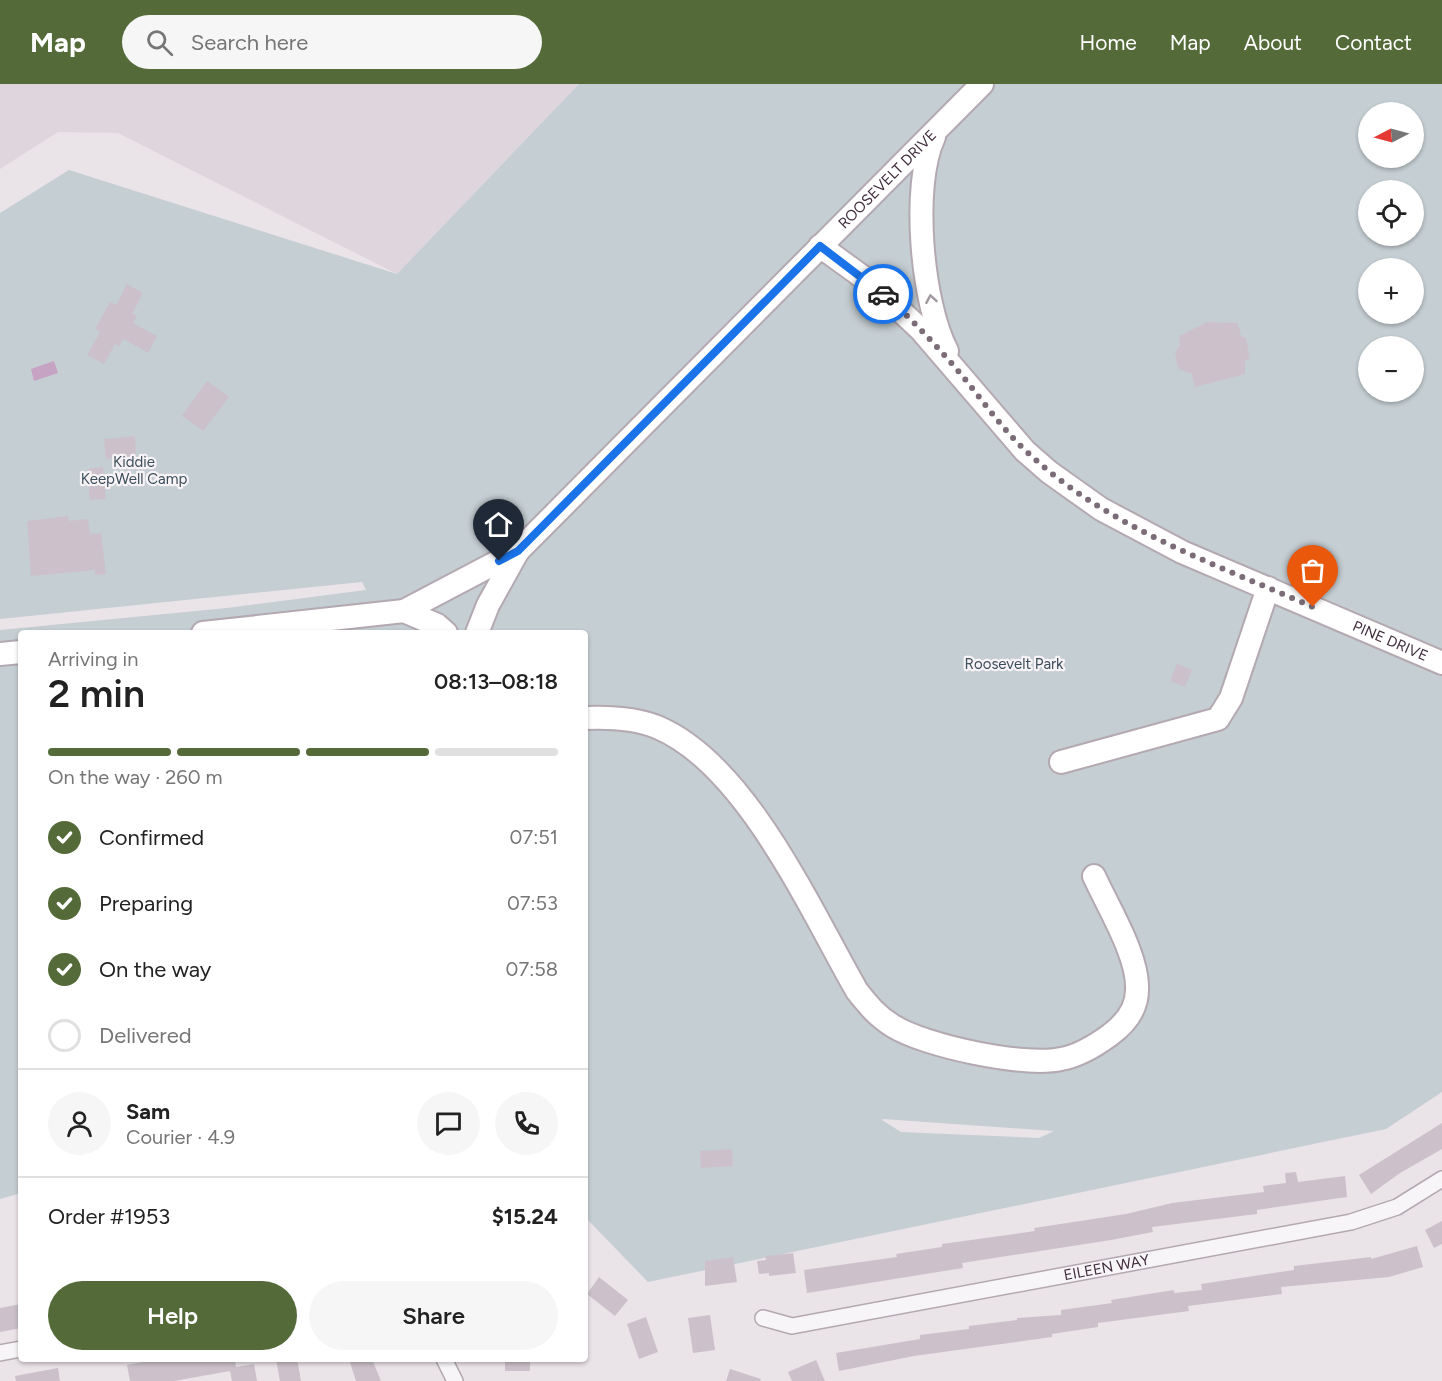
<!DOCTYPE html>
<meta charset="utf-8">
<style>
body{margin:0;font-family:Figtree,sans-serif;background:#f6f6f6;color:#222;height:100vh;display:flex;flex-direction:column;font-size:22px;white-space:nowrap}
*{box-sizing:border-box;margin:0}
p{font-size:20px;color:#767676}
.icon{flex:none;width:33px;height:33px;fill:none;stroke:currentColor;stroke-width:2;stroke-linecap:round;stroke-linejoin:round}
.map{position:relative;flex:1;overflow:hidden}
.details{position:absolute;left:18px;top:546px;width:570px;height:732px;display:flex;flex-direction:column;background:#fff;border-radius:6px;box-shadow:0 2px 4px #0004}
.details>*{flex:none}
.needle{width:39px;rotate:264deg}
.fabs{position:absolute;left:1358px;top:18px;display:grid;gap:12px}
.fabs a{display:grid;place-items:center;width:66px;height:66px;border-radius:50%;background:#fff;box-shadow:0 2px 4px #0004;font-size:30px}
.pin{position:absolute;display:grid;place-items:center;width:51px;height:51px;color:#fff;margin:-62px -26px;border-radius:50% 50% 50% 0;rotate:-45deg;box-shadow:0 0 6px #0007}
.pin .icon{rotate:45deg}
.courier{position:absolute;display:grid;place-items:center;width:60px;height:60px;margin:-30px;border:4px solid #1a73e8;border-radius:50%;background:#fff;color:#222;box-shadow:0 2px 8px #0007}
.summary em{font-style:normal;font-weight:600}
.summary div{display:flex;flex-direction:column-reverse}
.summary{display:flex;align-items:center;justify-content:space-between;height:102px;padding:0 30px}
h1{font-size:39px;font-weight:600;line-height:45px}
.bar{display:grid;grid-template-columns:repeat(4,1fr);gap:9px 6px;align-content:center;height:72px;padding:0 30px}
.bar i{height:8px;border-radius:4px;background:#e0e0e0}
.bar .on{background:#556a39}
.bar p{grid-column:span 4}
.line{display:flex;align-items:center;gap:15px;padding:0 30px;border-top:2px solid #e0e0e0}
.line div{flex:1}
.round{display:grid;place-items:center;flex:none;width:63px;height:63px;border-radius:32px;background:#f6f6f6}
ol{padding:0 30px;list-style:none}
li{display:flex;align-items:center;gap:18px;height:66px}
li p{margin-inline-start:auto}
li .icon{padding:6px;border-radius:50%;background:#556a39;color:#fff;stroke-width:4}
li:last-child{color:#767676}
li i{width:33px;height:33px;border:3px solid #e0e0e0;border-radius:50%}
.button{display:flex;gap:12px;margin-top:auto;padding:12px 30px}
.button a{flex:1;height:69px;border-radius:36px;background:#556a39;color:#fff;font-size:24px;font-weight:600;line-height:69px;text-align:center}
.button a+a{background:#f6f6f6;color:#222}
header{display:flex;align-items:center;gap:36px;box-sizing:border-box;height:84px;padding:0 30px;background:#556a39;color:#fff}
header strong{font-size:28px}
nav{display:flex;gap:33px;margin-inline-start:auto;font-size:21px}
.search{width:420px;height:54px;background:#f6f6f6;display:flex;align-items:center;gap:15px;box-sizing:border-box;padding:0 21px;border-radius:33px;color:#767676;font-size:22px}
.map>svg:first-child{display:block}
.built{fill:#ded5dd}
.green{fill:#c5ced3;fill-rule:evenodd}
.water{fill:#c6a2c3}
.building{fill:#ccc1ca}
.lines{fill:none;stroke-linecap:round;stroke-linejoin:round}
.street-casing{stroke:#b4a8b1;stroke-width:18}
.secondary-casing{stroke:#b4a8b1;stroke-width:26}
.street{stroke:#f8f5f8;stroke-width:15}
.secondary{stroke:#fff;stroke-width:22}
.oneway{stroke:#a0969e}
.done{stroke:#7c6c78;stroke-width:6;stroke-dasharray:0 10.8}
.route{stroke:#1a73e8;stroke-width:8}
.labels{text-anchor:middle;stroke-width:4.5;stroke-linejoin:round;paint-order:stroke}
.street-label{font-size:15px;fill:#402c3c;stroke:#f7f3f6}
.park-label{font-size:15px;fill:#3b4e5b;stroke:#f7f3f6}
</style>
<header>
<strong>Map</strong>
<div class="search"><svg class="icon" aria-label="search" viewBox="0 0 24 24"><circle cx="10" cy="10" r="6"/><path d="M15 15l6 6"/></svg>Search here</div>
<nav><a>Home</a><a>Map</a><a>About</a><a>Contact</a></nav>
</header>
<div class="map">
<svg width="1442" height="1297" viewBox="0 0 1442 1297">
<rect width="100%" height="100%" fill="#eae3e8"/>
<polygon class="built" points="0,0 579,0 397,190 118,49 58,48 0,85"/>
<path class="green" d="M 579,0 L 1442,0 L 1442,1008 L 1386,1045 L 648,1198 L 585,1133 L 585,549 L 21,549 L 21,1109 L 0,1115 L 0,546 L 227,524 L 366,506 L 362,498 L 0,535 L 0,129 L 69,86 L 397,190 ZM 1368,28 L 1413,28 L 1413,74 L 1368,74 ZM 1368,106 L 1413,106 L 1413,152 L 1368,152 ZM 1368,184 L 1413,184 L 1413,230 L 1368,230 ZM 1368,262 L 1413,262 L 1413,308 L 1368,308 ZM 882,1036 L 883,1035 L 1054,1047 L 1039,1054 L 901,1048 Z"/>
<polygon class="water" points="54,277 58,289 34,297 31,285"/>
<g class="building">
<polygon points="127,200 143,209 132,230 137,232 133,239 157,252 148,269 124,255 119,262 115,260 104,280 87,271 100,248 95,245 110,218 116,221"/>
<polygon points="1207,238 1238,239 1241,252 1246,254 1250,275 1245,277 1245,290 1195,303 1192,290 1178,285 1175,268 1180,262 1179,252"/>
<polygon points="207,297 229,313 203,347 182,332"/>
<polygon points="135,352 136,372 106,375 104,355"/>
<polygon points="103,383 106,415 90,416 87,385"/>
<polygon points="68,432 69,437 88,435 90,450 101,449 106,490 95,491 95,486 31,492 27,437"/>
<polygon points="1177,580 1192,586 1185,603 1170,597"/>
<polygon points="1442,1039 1442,1065 1400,1089 1371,1110 1359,1091"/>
<polygon points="732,1065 733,1082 701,1084 700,1067"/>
<polygon points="1296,1088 1298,1098 1345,1092 1347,1113 1257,1126 1257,1130 1152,1143 1153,1148 1111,1156 962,1179 963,1184 807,1209 804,1186 897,1173 896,1170 942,1163 942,1160 1035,1147 1034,1144 1126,1130 1172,1119 1264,1108 1263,1102 1286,1099 1285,1089"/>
<polygon points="1442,1137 1442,1160 1434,1164 1425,1146"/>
<polygon points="1417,1162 1423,1183 1389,1193 1281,1203 1282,1210 1188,1222 1189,1227 1098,1239 1098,1243 1052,1250 1052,1253 914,1272 839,1287 836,1269 920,1255 920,1251 969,1245 969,1242 1017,1236 1017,1234 1061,1231 1061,1226 1112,1219 1111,1216 1174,1206 1174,1209 1202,1206 1201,1200 1294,1186 1294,1182 1371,1173 1371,1175"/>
<polygon points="793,1169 796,1189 769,1192 769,1189 759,1190 757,1177 766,1176 765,1172"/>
<polygon points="733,1173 737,1198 705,1202 705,1177"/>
<polygon points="599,1193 628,1216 615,1232 587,1210"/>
<polygon points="21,1220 21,1244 0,1248 0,1224"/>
<polygon points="710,1231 715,1266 693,1269 688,1234"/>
<polygon points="646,1233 658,1268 639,1275 627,1240"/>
<polygon points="160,1275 235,1275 236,1283 254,1280 257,1297 232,1297 230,1287 174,1297 130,1297 127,1281"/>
<polygon points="276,1275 297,1275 301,1297 280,1297"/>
<polygon points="349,1275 372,1275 381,1297 356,1297"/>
<rect x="505" y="1275" width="25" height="12"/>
<polygon points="816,1276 825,1297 792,1297 788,1288"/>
<polygon points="58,1284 60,1297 16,1297 15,1292"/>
<polygon points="730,1285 761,1295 760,1297 726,1297"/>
</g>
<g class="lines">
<g class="street-casing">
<g id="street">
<path id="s1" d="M 763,1234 L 792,1242 L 1351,1138 L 1397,1123 L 1442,1095"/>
<polyline points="0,1269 21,1265"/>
<polyline points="444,1275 455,1297"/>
</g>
</g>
<g class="secondary-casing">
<g id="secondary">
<path d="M 934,53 C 911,101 922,220 947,267"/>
<path id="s2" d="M 820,162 L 871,199 L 921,246 L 1025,367 L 1049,388 L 1101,425 L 1182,468 L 1442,579"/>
<polyline points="404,527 437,541 446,549"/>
<path id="s3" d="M 203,549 L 404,527 L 518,467 L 982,0"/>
<polyline points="477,549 488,521 518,467"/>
<polyline points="0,570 21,568"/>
<path d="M 585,634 C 609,633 635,634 657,643 C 746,680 811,827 857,907 C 868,921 878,933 893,942 C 925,962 1024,983 1061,975 C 1079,972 1095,962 1110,951 C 1125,940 1137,926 1137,906 C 1139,873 1108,823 1094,792"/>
<polyline points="1061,678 1218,635 1231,614 1268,504"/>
</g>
</g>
<use href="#street" class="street"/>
<use href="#secondary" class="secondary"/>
</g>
<defs><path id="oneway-chevron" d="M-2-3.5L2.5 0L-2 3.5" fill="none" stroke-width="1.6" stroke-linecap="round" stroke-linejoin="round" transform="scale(1.5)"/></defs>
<use class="oneway" href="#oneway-chevron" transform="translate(931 215) rotate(-100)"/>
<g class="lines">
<path class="done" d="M 883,210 C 911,234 936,261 959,288 C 982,315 1001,344 1027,368 C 1108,444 1213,479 1313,523"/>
<polyline class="route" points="499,477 518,467 820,162 883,210"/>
</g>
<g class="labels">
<g class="street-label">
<text dy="5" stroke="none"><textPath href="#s3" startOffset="855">ROOSEVELT DRIVE</textPath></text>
<text dy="5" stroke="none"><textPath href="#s2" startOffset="705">PINE DRIVE</textPath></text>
<text dy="5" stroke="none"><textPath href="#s1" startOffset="350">EILEEN WAY</textPath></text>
</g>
<g class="park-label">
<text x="134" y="383">Kiddie<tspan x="134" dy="17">KeepWell Camp</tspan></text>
<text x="1014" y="585">Roosevelt Park</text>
</g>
</g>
</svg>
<div class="fabs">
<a><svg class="needle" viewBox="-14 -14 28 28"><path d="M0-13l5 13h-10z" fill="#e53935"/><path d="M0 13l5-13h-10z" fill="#767676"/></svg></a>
<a><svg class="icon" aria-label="locate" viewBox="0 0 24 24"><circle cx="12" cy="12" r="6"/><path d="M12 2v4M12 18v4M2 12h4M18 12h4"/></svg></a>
<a>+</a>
<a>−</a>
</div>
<div class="pin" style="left:1313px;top:523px;background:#ea580c"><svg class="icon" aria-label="bag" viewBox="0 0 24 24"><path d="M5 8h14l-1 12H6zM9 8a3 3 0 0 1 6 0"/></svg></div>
<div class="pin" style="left:499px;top:477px;background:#1f2937"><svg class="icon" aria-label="home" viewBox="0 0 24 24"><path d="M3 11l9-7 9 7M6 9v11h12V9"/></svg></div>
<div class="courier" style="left:883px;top:210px"><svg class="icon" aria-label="car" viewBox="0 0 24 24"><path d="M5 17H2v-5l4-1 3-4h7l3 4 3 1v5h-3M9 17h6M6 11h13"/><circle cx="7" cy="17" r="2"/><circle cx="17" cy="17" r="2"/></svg></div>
<section class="details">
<div class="summary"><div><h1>2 min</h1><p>Arriving in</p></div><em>08:13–08:18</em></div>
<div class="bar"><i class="on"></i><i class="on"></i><i class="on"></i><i></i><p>On the way · 260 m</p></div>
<ol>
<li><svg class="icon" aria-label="check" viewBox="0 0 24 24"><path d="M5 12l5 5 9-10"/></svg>Confirmed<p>07:51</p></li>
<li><svg class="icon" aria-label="check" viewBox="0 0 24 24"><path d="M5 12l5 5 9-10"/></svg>Preparing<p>07:53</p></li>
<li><svg class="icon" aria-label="check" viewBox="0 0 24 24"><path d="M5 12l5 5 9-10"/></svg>On the way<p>07:58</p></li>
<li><i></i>Delivered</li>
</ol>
<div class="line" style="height:108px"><a class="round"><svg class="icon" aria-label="person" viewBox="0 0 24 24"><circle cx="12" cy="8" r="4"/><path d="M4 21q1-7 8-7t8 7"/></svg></a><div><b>Sam</b><p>Courier · 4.9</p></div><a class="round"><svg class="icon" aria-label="chat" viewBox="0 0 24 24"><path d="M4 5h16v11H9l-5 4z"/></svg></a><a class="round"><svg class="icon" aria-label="phone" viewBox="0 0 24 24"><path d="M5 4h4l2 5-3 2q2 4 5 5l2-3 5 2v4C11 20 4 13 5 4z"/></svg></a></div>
<div class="line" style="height:78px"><div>Order #1953</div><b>$15.24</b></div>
<div class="button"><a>Help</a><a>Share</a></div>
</section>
</div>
